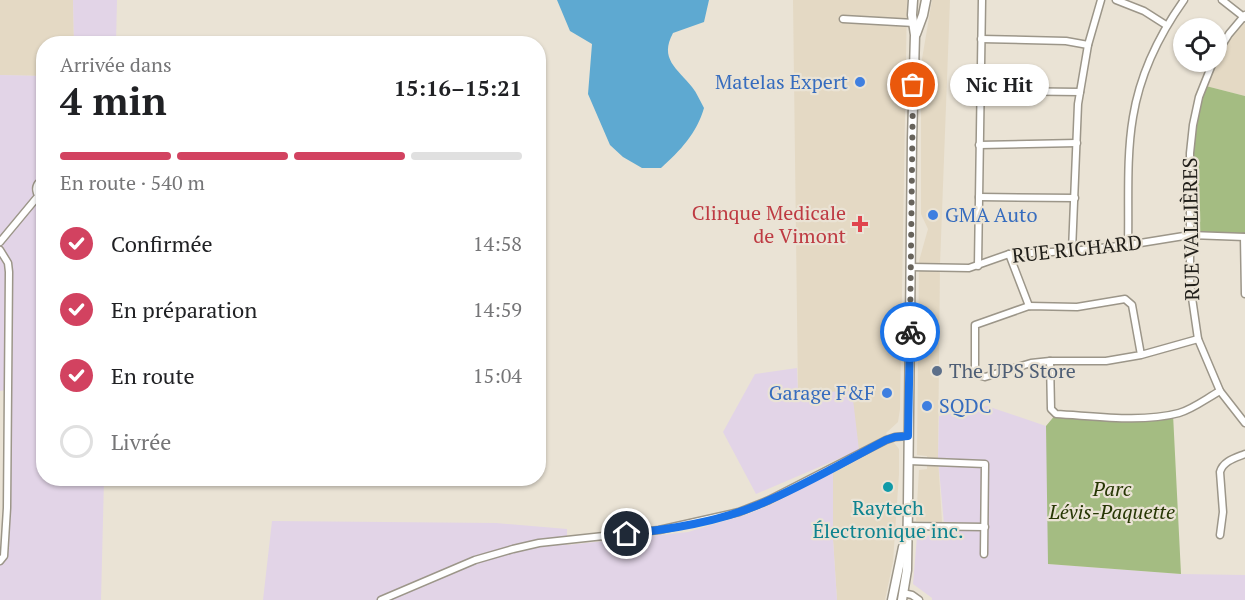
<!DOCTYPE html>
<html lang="fr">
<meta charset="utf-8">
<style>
body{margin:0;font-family:"PT Serif",serif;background:#f2f2f2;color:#202124;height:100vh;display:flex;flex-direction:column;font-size:22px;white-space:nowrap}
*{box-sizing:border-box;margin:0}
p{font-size:20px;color:#757577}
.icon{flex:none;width:33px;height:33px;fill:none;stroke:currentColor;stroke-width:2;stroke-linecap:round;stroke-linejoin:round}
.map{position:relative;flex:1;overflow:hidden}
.drawer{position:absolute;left:36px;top:36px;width:510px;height:450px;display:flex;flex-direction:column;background:#fff;border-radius:24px;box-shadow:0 2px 4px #0004}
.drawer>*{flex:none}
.buttons{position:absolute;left:1173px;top:18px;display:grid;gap:12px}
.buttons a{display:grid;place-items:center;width:54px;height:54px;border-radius:50%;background:#fff;box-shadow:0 2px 4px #0004;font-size:30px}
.pin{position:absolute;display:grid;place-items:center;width:51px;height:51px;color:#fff;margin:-26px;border:3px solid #fff;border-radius:50%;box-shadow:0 2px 6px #0007}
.courier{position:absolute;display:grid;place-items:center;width:60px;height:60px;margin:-30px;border:4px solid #1a73e8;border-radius:50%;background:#fff;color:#222;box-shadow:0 2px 8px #0007}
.bubble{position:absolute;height:42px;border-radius:21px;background:#fff;box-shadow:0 2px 4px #0004;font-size:20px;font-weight:700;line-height:42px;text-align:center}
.head em{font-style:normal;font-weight:700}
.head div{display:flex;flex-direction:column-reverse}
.head{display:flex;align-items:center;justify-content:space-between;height:102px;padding:0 24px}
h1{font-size:39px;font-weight:700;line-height:45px}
.bar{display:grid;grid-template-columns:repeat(4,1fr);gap:9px 6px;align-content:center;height:72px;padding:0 24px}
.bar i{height:8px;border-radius:4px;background:#e0e0e0}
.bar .on{background:#d24260}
.bar p{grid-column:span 4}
ol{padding:0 24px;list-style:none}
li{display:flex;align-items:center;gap:18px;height:66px}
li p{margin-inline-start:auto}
li .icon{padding:6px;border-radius:50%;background:#d24260;color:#fff;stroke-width:4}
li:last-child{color:#757577}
li i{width:33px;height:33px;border:3px solid #e0e0e0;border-radius:50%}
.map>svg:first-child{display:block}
.built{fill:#e4d9c4}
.industrial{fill:#e2d4e7}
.green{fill:#a4bc82}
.water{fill:#5ea9d1}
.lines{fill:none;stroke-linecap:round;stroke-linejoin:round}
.minor-casing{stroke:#9c9689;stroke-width:9}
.secondary-casing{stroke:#9c9689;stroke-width:11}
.minor{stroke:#fff;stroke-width:6}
.secondary{stroke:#fff;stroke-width:8}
.done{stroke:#67635b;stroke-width:6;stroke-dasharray:0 10.8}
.route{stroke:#1a73e8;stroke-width:8}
.shop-dot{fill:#3f7fe0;stroke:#eae3d5;stroke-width:2}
.health-dot{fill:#e0444e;stroke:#eae3d5;stroke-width:2}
.service-dot{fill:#5c6f8a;stroke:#eae3d5;stroke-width:2}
.culture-dot{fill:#0f9aa8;stroke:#eae3d5;stroke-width:2}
.labels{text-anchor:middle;stroke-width:4.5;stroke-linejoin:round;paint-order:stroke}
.shop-label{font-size:20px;fill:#366cbe;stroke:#eae3d5;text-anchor:end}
.health-label{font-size:20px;fill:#be3a42;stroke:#eae3d5;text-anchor:end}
.street-label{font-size:20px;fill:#201e19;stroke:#eae3d5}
.service-label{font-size:20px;fill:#4e5e75;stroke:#eae3d5;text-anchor:start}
.park-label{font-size:20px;font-style:italic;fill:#273704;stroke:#eae3d5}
.culture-label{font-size:20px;fill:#0d838f;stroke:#eae3d5}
</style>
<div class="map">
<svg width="1245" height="600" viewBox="0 0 1245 600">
<rect width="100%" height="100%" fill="#eae3d5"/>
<g class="built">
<polygon points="0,0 73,0 74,43 44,44 43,76 0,75"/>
<polygon points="793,0 907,0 900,409 898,422 886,433 899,449 899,474 893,562 885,600 837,600 833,539 833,471 859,450 798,393"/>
<polygon points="932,0 950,0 940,265 938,458 942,522 916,521 919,470 927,469 927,456 917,455 919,261 928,229 921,214 921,103 925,88 922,59"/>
<polygon points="1241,22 1245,24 1245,96 1206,86 1228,41"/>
</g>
<g class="industrial">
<polygon points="73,0 117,0 116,43 74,43"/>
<polygon points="0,75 43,76 44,478 104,479 101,600 0,600 0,561 4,556 6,390 0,391"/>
<polygon points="797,368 798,393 852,391 859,450 756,494 723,432 755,374"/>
<polygon points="987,406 1046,426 1048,463 1048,564 1181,574 1245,575 1245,600 932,600 932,598 913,584 917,536 945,535 938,458 939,416"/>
<polygon points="833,471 833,539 837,600 263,600 272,521 496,523 567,529 567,545 688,532 748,514 772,504"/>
</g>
<g class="green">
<path d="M 1206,86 L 1245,96 L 1245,237 L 1190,235 C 1190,195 1185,119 1206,86 Z"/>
<polygon points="1056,414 1161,416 1173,414 1181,574 1048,564 1046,426"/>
</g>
<path class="water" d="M 557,0 L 709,0 L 704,22 L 673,33 C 659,59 677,68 692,87 C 697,93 700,101 704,108 C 697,133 680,151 661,168 L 642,168 L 623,157 L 610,145 L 588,94 L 592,44 L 570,31 Z"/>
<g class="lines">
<g class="minor-casing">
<g id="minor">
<polyline points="1116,0 1144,11 1166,25"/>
<polyline points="1222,0 1245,18"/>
<polyline points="843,19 914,23"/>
<polyline points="981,39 1066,41 1088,45"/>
<polyline points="1216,55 1229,34 1245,15"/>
<polyline points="1213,62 1199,97 1193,125 1190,153 1190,284 1198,339 1220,391 1245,423"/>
<polyline points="981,91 1080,92"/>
<polyline points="979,145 1077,143"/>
<path d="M 44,180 C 37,182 35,187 37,193 L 44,197"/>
<polyline points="979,197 1075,198"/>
<polyline points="1244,237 1245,294"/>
<polyline points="0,242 39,195"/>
<path d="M 1128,245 C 1129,203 1126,158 1133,117 C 1140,74 1159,35 1184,0"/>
<polyline points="0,250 8,263 9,272 7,508 4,556 0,561"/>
<polyline points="1072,251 1078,104 1088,45 1101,0"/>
<polyline points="1009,254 1029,306"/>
<polyline points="978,266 982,0"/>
<polyline points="910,267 969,268 1009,254 1072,251 1128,245 1190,235 1245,237"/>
<polyline points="1141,355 1132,305 1125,299 1077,307 1029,306 975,325 975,368 978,375 985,377 1031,363 1050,361 1106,361 1141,355 1198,339"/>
<path d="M 1050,361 L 1051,409 L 1056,414 C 1094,416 1142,423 1179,413 C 1193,409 1207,398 1220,391"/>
<polyline points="909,461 985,464 984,554"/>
<polyline points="907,526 985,527"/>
<path d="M 1220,535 L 1223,512 L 1220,472 C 1223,461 1235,458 1245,454"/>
<polyline points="903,593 912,595 919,600"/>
<polyline points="381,600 475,560 513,549 539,543 659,530 739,512 769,500 886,440 895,437 908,436"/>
</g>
</g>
<g class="secondary-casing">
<g id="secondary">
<polyline points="916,34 923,15 926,0"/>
<polyline points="892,600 903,547"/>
<polyline points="902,600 907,570 908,504 912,140 915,35 912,15 913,0"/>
</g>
</g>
<use href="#minor" class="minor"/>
<use href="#secondary" class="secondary"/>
</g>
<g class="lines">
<polyline class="done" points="910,332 913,85"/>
<path class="route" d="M 627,534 C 671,529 717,522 758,505 C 802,487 844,462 886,440 L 895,437 L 908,436 L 910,332"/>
</g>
<g class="shop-dot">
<circle cx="860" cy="82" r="6"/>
<circle cx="933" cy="215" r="6"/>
<circle cx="887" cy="393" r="6"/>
<circle cx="927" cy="406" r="6"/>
</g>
<path class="health-dot" d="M857 215h6v6h6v6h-6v6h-6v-6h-6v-6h6z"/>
<circle class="service-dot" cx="937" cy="371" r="6"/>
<circle class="culture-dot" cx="888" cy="487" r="6"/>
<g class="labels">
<g class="shop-label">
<text x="848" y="89">Matelas Expert</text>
<text x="945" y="222" text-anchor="start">GMA Auto</text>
<text x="875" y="400">Garage F&amp;F</text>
<text x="939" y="413" text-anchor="start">SQDC</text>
</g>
<g class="health-label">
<text x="846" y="220">Clinque Medicale<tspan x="846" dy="23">de Vimont</tspan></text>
</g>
<g class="street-label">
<text transform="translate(1191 229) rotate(-91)" y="7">RUE VALLIÈRES</text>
<text transform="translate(1077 249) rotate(-6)" y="7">RUE RICHARD</text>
</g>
<g class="service-label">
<text x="949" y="378">The UPS Store</text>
</g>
<g class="park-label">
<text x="1112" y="496">Parc<tspan x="1112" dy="23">Lévis-Paquette</tspan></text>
</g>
<g class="culture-label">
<text x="888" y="515">Raytech<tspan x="888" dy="23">Électronique inc.</tspan></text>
</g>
</g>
</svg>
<div class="buttons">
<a><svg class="icon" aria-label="locate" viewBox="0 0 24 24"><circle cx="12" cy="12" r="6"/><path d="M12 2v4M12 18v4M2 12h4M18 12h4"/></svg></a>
</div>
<div class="pin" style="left:913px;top:85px;background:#ea580c"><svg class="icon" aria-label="bag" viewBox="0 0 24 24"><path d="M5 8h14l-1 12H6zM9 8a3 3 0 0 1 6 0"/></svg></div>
<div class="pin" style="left:627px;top:534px;background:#1f2937"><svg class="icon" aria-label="home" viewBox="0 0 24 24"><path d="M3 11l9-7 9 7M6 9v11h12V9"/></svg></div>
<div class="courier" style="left:910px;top:332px"><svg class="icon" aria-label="bike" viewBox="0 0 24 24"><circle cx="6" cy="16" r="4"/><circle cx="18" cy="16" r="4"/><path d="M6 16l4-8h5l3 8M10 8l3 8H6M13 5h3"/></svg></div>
<div class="bubble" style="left:950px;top:64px;width:99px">Nic Hit</div>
<section class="drawer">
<div class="head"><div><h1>4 min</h1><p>Arrivée dans</p></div><em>15:16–15:21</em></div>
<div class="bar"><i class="on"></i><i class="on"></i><i class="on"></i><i></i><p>En route · 540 m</p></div>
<ol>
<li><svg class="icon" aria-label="check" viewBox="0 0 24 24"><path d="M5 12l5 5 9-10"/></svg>Confirmée<p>14:58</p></li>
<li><svg class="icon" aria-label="check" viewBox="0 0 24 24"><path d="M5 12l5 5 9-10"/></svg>En préparation<p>14:59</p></li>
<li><svg class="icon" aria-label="check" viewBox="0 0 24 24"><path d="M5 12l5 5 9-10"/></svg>En route<p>15:04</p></li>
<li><i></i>Livrée</li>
</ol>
</section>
</div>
